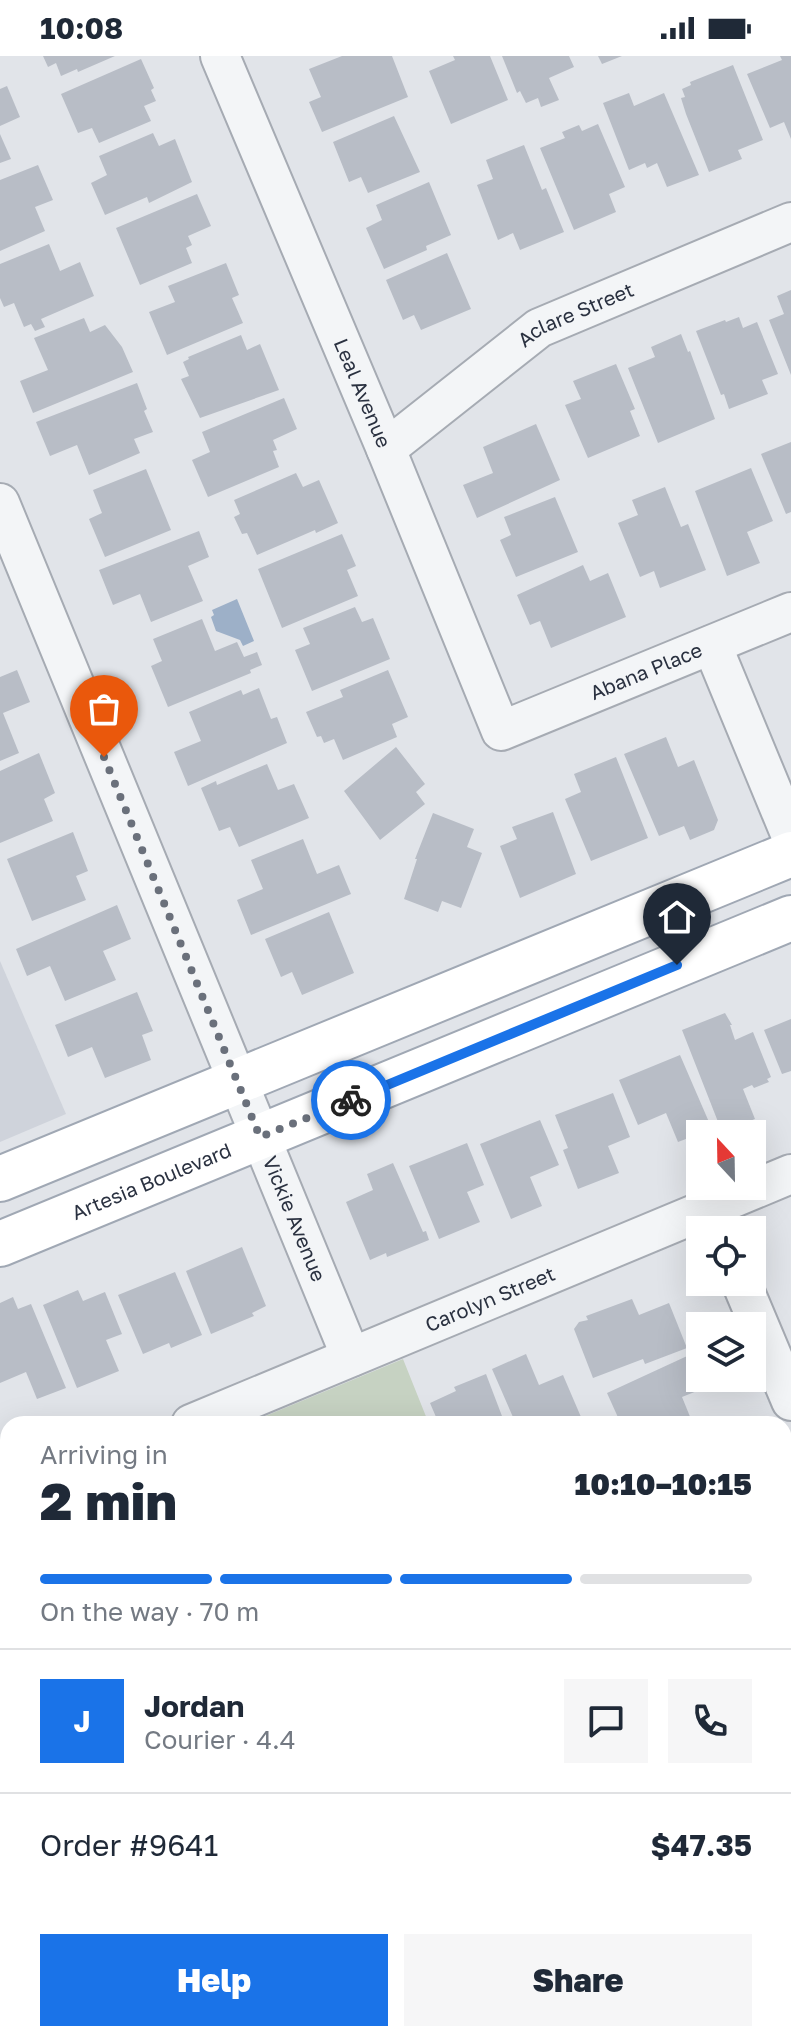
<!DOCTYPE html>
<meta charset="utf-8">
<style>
body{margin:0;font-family:"Golos Text",sans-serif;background:#f6f6f7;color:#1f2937;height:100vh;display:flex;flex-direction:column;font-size:30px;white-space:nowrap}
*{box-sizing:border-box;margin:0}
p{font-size:26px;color:#747a83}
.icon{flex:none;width:44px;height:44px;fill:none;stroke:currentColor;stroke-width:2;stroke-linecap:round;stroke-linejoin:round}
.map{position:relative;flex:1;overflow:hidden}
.side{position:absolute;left:0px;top:1360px;width:792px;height:626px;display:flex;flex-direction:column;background:#fff;border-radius:24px 24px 0 0;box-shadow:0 8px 32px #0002}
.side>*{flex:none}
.needle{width:52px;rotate:338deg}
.controls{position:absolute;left:686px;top:1064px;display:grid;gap:16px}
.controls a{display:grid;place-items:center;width:80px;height:80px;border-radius:0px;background:#fff;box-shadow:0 8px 32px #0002;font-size:40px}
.pin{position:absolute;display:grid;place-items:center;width:68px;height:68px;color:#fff;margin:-82px -34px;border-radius:50% 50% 50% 0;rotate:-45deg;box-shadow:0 0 8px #0007}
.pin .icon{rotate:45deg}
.courier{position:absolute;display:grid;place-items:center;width:80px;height:80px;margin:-40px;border:6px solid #1a73e8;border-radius:50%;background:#fff;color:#222;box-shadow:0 2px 10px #0007}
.head em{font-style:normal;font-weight:800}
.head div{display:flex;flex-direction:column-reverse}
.head{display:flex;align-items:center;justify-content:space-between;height:136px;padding:0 40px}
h1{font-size:52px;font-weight:800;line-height:60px}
.bar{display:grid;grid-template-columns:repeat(4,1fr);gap:12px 8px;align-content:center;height:96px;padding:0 40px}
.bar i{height:10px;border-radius:6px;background:#e0e1e3}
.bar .active{background:#1a73e8}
.bar p{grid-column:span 4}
.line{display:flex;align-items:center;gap:20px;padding:0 40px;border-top:2px solid #e0e1e3}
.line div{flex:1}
.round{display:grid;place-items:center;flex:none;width:84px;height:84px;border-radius:0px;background:#f6f6f7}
.button{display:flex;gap:16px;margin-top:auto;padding:16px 40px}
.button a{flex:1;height:92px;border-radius:0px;background:#1a73e8;color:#fff;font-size:32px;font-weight:800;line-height:92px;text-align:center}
.button a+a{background:#f6f6f7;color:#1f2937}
.status{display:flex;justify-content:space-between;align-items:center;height:56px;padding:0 40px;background:#fff;direction:ltr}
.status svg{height:22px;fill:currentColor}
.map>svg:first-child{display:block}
.built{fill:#cfd3db}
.green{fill:#c6d2c2}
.water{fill:#9db0c8}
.building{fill:#b8bdc6}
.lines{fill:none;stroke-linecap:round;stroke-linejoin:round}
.minor-casing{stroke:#a6abb3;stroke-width:42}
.major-casing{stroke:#a0a8b4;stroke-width:48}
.minor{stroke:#f3f5f7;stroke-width:38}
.major{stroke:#fff;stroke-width:44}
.done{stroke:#6a707b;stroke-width:8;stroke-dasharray:0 14.4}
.route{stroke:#1a73e8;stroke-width:10}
.labels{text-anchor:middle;stroke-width:6;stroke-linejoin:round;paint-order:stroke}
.street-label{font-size:20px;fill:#2a3140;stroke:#f0f3f6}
</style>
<div class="status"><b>10:08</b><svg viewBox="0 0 49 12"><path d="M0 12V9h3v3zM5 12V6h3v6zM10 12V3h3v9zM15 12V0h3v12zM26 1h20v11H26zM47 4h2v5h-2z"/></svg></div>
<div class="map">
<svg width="791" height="1985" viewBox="0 0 791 1985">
<rect width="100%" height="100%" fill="#e1e4e9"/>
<polygon class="built" points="0,905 66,1058 0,1086"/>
<g class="green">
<polygon points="403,1303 429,1368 246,1368"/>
<polygon points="8,1510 8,1689 0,1673 0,1523"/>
</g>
<g class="water">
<polygon points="237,543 254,585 243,590 240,584 216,575 211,561 214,559 212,554"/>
<polygon points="203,1978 242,1978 245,1985 201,1985"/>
</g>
<g class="building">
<polygon points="43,0 115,0 78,16 77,13 61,20 56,7 48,11"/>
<polygon points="342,0 392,0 408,41 322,76 309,46 321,41 309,13"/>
<polygon points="453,0 490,0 508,44 451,68 429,15 455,4"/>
<polygon points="502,0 569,0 574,11 549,22 559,44 541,51 538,42 526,47 520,35 517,37"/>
<polygon points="598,0 622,0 602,8"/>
<polygon points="780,0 791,0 791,83 784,66 770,72 747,18 782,4"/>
<polygon points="141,3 154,32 151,34 156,45 144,50 151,65 99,87 92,72 78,77 61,38"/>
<polygon points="733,9 763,84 738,94 742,103 709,116 686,58 681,42 685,41 682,33 691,29 690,26"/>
<polygon points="7,30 20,61 0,70 0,33"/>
<polygon points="629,37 634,50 664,37 699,119 667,131 657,107 647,112 645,107 629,114 603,47"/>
<polygon points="394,60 420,116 368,137 361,121 349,126 333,86"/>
<polygon points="598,68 625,131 609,138 616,156 574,174 540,92 565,82 562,76 579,69 582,75"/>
<polygon points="153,77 159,90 175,83 192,126 149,147 147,141 105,159 91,127 107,119 99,100"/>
<polygon points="0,78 11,103 0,107"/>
<polygon points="524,89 542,134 546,132 564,176 520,194 513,177 498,184 477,129 493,123 486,104"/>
<polygon points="38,109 53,144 35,151 45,175 0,195 0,124"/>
<polygon points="429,126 451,179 426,190 427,194 384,213 366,172 382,164 376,149"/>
<polygon points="197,138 211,170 188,180 192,189 186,192 192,207 140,229 116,172"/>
<polygon points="49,188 60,215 80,206 94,240 41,263 45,271 35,275 31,268 24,271 14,247 4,251 0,242 0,208"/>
<polygon points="447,197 471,253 421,274 414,259 403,264 386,224"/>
<polygon points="226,207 239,239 232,242 243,267 167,299 149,256 175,246 168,230"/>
<polygon points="791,234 791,319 769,264 784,258 777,240"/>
<polygon points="739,261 743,272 757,266 778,318 762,324 768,338 729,353 724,338 721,339 696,275 725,264 726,266"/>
<polygon points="84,262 90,276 105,269 122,291 133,316 33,357 20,325 48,314 34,282"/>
<polygon points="681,278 688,296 690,295 715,363 658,387 628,312 655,301 651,291"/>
<polygon points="241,279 247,294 260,288 279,334 200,362 181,323 189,320 183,306 189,303 188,301"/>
<polygon points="616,308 635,353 630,355 640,380 588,402 565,349 581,343 573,325"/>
<polygon points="137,327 147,353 144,355 153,376 134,383 140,397 89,419 77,389 50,400 36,366"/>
<polygon points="284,342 297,373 273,384 277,394 273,395 279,411 208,441 192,404 210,396 202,376"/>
<polygon points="536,368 560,424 477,462 463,429 493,417 483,391"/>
<polygon points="791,386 791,456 786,458 761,398"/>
<polygon points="751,412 773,465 747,476 760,507 727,520 695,435"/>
<polygon points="146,413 171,474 105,501 89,463 102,457 93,434"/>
<polygon points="296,417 303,431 319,424 338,467 316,477 315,474 257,499 247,477 242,478 234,461 240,458 234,444"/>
<polygon points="665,431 681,471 688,468 706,514 660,532 654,515 640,521 618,467 638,459 632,444"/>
<polygon points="555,441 578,496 516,521 500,484 511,479 504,461"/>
<polygon points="199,475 209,501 188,510 203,545 151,566 140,538 113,549 99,514"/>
<polygon points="342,478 356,510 347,514 358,540 282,572 258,513"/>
<polygon points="583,509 590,525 608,517 626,561 551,592 540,565 530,569 517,539"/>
<polygon points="355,551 362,566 373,562 390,603 312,635 295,594 310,588 303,572"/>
<polygon points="202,563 215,595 237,586 244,601 257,596 262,609 250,614 251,617 168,651 151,610 162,605 153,583"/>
<polygon points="17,614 30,646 3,657 19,697 0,705 0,621"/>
<polygon points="388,614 408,661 392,668 397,681 343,704 334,683 324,687 321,680 317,681 306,656 343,641 340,634"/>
<polygon points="259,632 271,663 277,661 287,687 188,730 174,696 201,685 189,656 241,634 243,639"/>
<polygon points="666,681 678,711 694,704 718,764 714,774 690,784 684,770 659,780 624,698"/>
<polygon points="396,691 425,728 416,736 425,748 380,784 344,735"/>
<polygon points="39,697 55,737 44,743 53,765 0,787 0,715"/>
<polygon points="616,701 648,782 591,805 565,743 581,736 574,718"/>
<polygon points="267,708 278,734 294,728 309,762 239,791 230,771 219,775 201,732 216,725 217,729"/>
<polygon points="553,756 576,818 520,842 500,790 517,783 512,771"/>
<polygon points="433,757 474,773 467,791 482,797 461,852 442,845 438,856 404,843 417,803 415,803"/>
<polygon points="73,776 88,815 76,820 86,844 32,865 7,803"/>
<polygon points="303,783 317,818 339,809 351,838 251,879 237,844 263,833 251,804"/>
<polygon points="117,849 131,883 103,895 116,924 65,945 50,910 27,920 16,893"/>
<polygon points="329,856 354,917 302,939 292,916 281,921 265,883"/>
<polygon points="137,936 153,975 142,979 151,1004 105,1022 92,991 68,1001 55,969"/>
<polygon points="725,957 732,969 730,969 735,984 753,976 771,1021 767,1023 769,1026 754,1032 752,1029 743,1033 755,1063 722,1076 682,974"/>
<polygon points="791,963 791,1015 782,1018 764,974"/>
<polygon points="680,999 712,1073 678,1086 666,1057 638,1069 619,1024"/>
<polygon points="613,1037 630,1081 608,1090 619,1117 578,1133 563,1094 568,1092 555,1059"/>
<polygon points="540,1064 559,1109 530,1121 542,1150 511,1163 480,1088"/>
<polygon points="467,1087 484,1129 467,1136 480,1166 439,1183 409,1110"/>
<polygon points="393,1107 423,1176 426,1175 429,1184 387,1201 386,1197 370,1204 346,1146 373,1134 367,1118"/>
<polygon points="242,1191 266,1250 252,1257 254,1260 211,1278 186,1215"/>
<polygon points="175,1216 202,1279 171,1292 169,1287 143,1298 118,1239"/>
<polygon points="78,1234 83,1245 105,1236 122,1278 106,1284 119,1315 77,1332 43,1249"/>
<polygon points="13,1241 18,1253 31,1248 66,1332 37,1343 26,1316 0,1327 0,1247"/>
<polygon points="632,1243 639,1259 669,1247 687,1292 645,1308 643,1303 593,1322 574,1273 579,1266 588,1264 586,1260"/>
<polygon points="698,1295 700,1322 709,1322 712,1329 682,1341 693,1368 621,1368 607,1337"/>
<polygon points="526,1298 539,1329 563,1319 584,1368 516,1368 492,1313"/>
<polygon points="486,1318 505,1368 439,1368 430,1347 456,1335 454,1331"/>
<polygon points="791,1543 791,1579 784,1582 784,1546"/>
<polygon points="791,1589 791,1662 784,1665 784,1592"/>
<polygon points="791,1673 791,1739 785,1741 784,1676"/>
<polygon points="791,1759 791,1793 784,1776 784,1762"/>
<polygon points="0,1895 8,1911 0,1917"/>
<polygon points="8,1947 8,1978 42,1978 46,1985 0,1985 0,1951"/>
<polygon points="290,1978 344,1978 347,1985 293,1985"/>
<polygon points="353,1978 423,1978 426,1985 356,1985"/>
<polygon points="432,1978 482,1978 484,1982 477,1985 435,1985"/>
</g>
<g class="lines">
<g class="minor-casing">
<g id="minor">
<path id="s1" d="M 220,0 L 386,393 L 501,675 L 791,556"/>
<path id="s2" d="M 386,393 L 539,272 L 791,166"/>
<path id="s3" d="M 0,447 L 351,1301"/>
<polyline points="712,589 791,780"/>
<polyline points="741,1226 791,1345"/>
<path id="s4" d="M 191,1368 L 791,1118"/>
<polyline points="0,1475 8,1466"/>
<polyline points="0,1744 8,1759"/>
<polyline points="123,1978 127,1985"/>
<polyline points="662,1985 678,1978"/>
</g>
</g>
<g class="major-casing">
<g id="major">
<polyline points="0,1123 791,798"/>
<path id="s5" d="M 0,1188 L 791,862"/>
</g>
</g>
<use href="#minor" class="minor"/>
<use href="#major" class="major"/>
</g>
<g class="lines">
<polyline class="done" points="104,701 260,1081 351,1044"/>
<polyline class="route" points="351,1044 677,909"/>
</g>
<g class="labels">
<g class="street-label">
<text dy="7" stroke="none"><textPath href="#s2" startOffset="234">Aclare Street</textPath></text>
<text dy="7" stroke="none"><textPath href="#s1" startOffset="366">Leal Avenue</textPath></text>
<text dy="7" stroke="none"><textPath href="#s1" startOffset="888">Abana Place</textPath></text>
<text dy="7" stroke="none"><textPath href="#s5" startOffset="164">Artesia Boulevard</textPath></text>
<text dy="7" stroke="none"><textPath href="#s3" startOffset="774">Vickie Avenue</textPath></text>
<text dy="7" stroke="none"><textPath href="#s4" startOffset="324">Carolyn Street</textPath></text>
</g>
</g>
</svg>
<div class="controls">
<a><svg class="needle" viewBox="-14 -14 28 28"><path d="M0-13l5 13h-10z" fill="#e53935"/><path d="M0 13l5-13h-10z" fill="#747a83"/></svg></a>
<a><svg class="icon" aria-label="locate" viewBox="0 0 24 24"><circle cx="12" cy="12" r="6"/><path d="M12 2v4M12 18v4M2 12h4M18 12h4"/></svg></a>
<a><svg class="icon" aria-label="layers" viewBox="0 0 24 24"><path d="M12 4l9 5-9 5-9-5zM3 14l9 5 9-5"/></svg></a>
</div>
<div class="pin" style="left:104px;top:701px;background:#ea580c"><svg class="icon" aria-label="bag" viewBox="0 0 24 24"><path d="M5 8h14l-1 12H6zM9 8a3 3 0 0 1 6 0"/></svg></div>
<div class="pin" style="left:677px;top:909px;background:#1f2937"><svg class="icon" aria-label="home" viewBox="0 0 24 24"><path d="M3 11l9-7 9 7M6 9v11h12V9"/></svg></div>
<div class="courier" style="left:351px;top:1044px"><svg class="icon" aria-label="bike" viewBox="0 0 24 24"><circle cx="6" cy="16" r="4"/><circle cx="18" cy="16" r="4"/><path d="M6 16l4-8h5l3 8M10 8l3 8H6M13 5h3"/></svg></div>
<section class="side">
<div class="head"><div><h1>2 min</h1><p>Arriving in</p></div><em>10:10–10:15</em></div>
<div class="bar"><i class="active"></i><i class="active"></i><i class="active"></i><i></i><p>On the way · 70 m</p></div>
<div class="line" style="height:144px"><b class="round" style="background:#1a73e8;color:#fff">J</b><div><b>Jordan</b><p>Courier · 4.4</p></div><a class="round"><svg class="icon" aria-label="chat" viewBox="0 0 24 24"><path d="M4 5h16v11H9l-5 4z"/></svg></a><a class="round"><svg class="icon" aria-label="phone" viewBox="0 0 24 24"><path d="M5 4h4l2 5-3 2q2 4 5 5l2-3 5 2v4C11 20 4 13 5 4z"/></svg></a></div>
<div class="line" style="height:104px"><div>Order #9641</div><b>$47.35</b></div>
<div class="button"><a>Help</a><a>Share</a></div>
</section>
</div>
